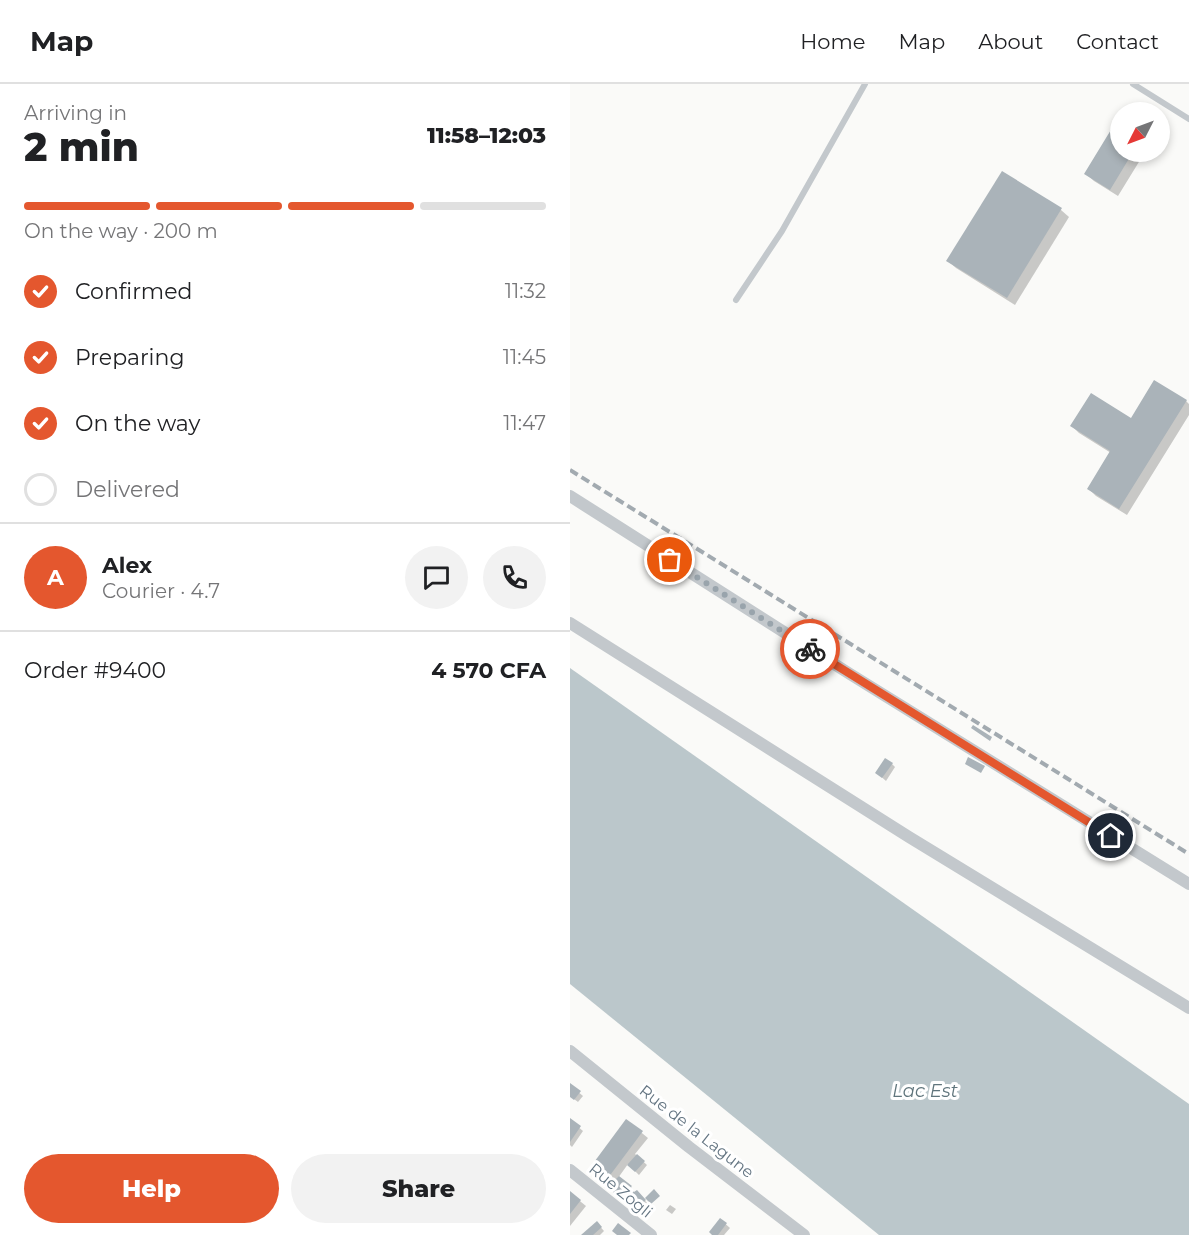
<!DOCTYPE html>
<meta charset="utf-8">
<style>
body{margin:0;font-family:Montserrat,sans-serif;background:#f2f2f2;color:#202124;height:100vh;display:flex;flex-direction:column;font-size:22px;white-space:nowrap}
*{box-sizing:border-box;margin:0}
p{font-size:20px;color:#757577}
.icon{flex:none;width:33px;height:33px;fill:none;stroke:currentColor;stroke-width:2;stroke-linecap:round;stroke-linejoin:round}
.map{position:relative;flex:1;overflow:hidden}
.sheet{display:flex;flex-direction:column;background:#fff;width:570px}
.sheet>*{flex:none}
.needle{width:39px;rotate:228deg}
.fabs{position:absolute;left:540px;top:18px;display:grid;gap:12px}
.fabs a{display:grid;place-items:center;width:60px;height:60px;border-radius:50%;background:#fff;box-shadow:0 3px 9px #0003;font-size:30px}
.pin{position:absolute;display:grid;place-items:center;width:51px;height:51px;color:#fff;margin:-26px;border:3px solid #fff;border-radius:50%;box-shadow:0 2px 6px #0007}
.courier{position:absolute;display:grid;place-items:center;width:60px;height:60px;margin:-30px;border:4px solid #e4572e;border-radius:50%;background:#fff;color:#222;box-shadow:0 2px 8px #0007}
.headline em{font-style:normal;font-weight:800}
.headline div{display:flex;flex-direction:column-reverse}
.headline{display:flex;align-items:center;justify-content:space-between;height:102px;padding:0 24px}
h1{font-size:39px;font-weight:800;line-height:45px}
.bar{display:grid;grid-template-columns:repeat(4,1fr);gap:9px 6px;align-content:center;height:72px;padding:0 24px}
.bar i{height:8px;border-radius:4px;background:#e0e0e0}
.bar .current{background:#e4572e}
.bar p{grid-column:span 4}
.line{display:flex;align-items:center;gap:15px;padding:0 24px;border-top:2px solid #e0e0e0}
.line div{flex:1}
.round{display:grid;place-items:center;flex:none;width:63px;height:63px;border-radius:32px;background:#f2f2f2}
ol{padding:0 24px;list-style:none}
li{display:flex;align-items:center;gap:18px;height:66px}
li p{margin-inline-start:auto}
li .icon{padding:6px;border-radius:50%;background:#e4572e;color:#fff;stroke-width:4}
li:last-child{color:#757577}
li i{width:33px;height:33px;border:3px solid #e0e0e0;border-radius:50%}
.action{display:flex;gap:12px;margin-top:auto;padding:12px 24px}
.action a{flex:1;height:69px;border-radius:36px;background:#e4572e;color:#fff;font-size:24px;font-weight:800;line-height:69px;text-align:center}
.action a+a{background:#f2f2f2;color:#202124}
header{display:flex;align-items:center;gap:36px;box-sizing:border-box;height:84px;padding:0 30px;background:#fff;border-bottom:2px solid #e0e0e0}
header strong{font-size:28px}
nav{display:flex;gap:33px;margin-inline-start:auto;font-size:21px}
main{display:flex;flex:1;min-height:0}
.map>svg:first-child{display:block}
.water{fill:#bbc7cb}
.shadow{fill:#0003}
.building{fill:#aab3b9}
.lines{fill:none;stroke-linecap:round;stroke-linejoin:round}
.service{stroke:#c3c8cc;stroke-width:6}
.minor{stroke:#c3c8cc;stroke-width:12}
.rail{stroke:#a2aab0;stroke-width:4;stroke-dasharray:9 4.5;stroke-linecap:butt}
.done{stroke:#99a4ac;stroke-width:6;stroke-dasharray:0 10.8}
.route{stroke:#e4572e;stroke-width:8}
.labels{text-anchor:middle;stroke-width:6;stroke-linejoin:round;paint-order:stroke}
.street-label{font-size:16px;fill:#657683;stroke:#fff}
.water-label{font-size:18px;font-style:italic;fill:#60757c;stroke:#fff}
</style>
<header>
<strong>Map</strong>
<nav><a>Home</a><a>Map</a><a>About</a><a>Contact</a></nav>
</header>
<main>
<section class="sheet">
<div class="headline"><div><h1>2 min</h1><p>Arriving in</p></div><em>11:58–12:03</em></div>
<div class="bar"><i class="current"></i><i class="current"></i><i class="current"></i><i></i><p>On the way · 200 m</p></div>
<ol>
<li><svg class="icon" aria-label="check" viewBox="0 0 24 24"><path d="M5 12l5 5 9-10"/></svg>Confirmed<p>11:32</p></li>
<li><svg class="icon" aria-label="check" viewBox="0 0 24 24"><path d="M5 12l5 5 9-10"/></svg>Preparing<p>11:45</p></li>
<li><svg class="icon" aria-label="check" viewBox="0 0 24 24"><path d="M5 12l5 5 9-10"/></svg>On the way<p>11:47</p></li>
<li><i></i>Delivered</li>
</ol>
<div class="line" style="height:108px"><b class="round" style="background:#e4572e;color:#fff">A</b><div><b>Alex</b><p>Courier · 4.7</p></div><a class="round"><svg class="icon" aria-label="chat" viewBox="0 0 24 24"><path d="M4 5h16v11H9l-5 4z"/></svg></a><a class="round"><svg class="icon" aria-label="phone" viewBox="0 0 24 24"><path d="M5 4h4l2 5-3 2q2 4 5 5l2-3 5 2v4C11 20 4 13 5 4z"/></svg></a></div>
<div class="line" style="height:78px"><div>Order #9400</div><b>4 570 CFA</b></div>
<div class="action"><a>Help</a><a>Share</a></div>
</section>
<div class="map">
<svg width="619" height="1151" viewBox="0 0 619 1151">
<rect width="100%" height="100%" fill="#fafaf8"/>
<polygon class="water" points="0,584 619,1020 619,1151 309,1151 0,900"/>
<g class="shadow">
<polygon points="550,34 550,68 575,68 548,112 524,97 516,90"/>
<polygon points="432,89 491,126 499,133 445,221 386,184 378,177"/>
<polygon points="616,317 619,320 619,331 557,431 526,412 519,405 541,369 509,349 502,342 561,336"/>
<polygon points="322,680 325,683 316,697 307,689"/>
<polygon points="0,1001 13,1012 8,1018 0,1012"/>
<polygon points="0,1036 13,1047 2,1063 0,1061"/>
<polygon points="57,1037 78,1054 65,1070 77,1081 69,1091 58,1080 48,1094 62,1104 59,1106 64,1111 67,1108 78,1120 70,1127 59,1116 61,1114 59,1107 56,1103 50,1112 39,1103 41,1102 26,1091"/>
<polygon points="0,1109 16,1122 0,1142"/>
<polygon points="100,1121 106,1125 102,1130 96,1126"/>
<polygon points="151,1136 160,1144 154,1151 144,1151"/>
<polygon points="27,1139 34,1147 30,1151 14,1151"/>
</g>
<g class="building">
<polygon points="550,31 550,68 563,68 540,106 514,90"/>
<polygon points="432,87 492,124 437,214 376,177"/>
<polygon points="584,296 617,316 549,425 517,405 540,367 500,342 521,309 561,334"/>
<polygon points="403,641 422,653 420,657 401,644"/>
<polygon points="398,673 415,682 411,689 395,680"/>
<polygon points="315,674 323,679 312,694 305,689"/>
<polygon points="0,999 11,1007 4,1016 0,1013"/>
<polygon points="0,1034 11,1042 0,1058"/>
<polygon points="56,1035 73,1047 35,1098 19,1085"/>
<polygon points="67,1070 75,1077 65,1088 57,1081"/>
<polygon points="49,1092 62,1102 57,1107 54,1104 48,1112 37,1103 42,1097 49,1103 44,1097"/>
<polygon points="60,1104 64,1108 67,1106 76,1116 66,1125 57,1116 59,1114 55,1110"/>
<polygon points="84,1105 90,1112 81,1120 75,1114"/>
<polygon points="0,1107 11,1116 0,1130"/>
<polygon points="150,1134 157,1139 148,1151 142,1151 139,1148"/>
<polygon points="27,1137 32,1143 23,1151 11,1151"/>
<polygon points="48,1139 61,1149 59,1151 47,1151 42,1147"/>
</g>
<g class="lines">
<g class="service">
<polyline points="563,0 619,35"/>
<polyline points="166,216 212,147 295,0"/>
</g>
<g class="minor">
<polyline points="0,412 280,590 619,800"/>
<polyline points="0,539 339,753 619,924"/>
<polyline points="0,967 119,1063 234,1151"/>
<polyline points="0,1086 81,1151"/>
</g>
<polyline class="rail" points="0,386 619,770"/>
</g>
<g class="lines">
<polyline class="done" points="100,476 240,565"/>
<polyline class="route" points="240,565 541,752"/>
</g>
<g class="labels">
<g class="street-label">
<text transform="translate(127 1047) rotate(38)" y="6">Rue de la Lagune</text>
<text transform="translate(51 1106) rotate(39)" y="6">Rue Zogli</text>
</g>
<g class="water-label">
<text x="355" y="1013">Lac Est</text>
</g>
</g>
</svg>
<div class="fabs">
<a><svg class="needle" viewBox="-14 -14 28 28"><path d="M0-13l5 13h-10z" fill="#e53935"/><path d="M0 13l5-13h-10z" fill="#757577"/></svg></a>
</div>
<div class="pin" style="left:100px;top:476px;background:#ea580c"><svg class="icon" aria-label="bag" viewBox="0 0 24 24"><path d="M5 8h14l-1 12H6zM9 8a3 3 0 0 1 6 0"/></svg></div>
<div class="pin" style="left:541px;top:752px;background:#1f2937"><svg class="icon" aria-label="home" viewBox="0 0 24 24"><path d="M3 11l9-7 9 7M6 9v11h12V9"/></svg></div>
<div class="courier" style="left:240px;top:565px"><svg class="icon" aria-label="bike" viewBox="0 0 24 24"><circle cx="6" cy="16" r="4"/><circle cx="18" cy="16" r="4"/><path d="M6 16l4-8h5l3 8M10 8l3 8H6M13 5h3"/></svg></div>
</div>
</main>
